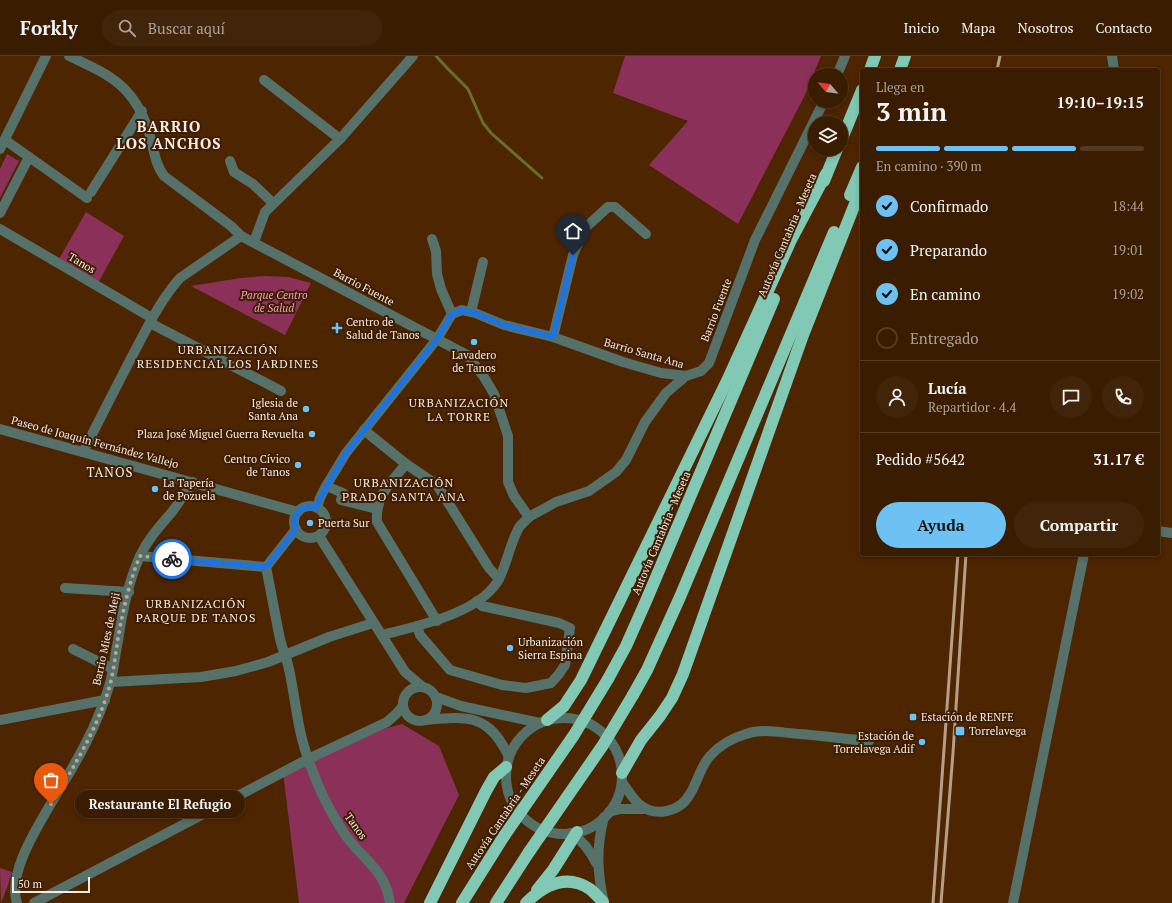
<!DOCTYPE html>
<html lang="es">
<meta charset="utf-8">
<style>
body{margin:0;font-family:"PT Serif",serif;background:#41250a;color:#f1f3f6;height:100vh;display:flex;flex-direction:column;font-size:15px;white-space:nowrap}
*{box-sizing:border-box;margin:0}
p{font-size:13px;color:#aba199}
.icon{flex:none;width:22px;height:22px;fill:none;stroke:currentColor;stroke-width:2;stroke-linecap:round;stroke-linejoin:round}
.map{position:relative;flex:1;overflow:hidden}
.sheet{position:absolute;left:860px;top:12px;width:300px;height:488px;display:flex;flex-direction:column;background:#3a1c00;border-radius:4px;box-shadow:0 2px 6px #0003,0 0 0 1px #543a22}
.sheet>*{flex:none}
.needle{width:26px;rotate:298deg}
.controls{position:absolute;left:808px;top:12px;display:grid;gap:8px}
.controls a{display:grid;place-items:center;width:40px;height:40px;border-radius:50%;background:#3a1c00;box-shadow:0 2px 6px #0003,0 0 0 1px #543a22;font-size:20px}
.scale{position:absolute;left:12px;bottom:10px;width:78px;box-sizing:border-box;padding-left:4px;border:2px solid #fbebe0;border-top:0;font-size:11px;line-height:14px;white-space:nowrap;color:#fbebe0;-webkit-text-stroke:3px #3d1e04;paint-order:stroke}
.pin{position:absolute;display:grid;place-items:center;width:34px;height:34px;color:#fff;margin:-41px -17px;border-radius:50% 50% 50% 0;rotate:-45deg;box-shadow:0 0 4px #0007}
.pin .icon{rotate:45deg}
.courier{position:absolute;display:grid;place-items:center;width:40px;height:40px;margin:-20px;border:3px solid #1a73e8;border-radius:50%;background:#fff;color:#222;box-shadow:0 1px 5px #0007}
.bubble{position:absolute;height:28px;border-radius:14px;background:#3a1c00;box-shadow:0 2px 6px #0003,0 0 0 1px #543a22;font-size:13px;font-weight:600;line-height:28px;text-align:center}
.headline em{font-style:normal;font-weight:600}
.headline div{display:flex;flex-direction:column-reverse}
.headline{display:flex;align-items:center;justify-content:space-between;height:68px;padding:0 16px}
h1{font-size:26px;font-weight:600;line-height:30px}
.bar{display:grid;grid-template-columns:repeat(4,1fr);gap:6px 4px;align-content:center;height:48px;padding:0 16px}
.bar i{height:5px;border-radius:3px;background:#543a22}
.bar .selected{background:#6ec2f3}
.bar p{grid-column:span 4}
.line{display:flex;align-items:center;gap:10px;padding:0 16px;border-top:1px solid #543a22}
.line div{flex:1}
.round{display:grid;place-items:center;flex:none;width:42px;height:42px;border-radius:21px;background:#41250a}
ol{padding:0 16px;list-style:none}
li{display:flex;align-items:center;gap:12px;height:44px}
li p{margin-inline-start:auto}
li .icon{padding:4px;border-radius:50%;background:#6ec2f3;color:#111;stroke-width:4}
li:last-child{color:#aba199}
li i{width:22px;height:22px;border:2px solid #543a22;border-radius:50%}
.primary-button{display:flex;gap:8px;margin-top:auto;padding:8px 16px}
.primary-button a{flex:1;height:46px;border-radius:24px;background:#6ec2f3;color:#111;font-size:16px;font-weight:600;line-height:46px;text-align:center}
.primary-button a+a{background:#41250a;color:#f1f3f6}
header{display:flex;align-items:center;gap:24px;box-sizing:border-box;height:56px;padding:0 20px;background:#3a1c00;border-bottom:1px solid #543a22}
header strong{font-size:19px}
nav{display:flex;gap:22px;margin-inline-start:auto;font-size:14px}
.search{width:280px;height:36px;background:#41250a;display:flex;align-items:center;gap:10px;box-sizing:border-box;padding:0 14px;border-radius:22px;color:#aba199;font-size:15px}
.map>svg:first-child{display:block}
.green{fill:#8b3159}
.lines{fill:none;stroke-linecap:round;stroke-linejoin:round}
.stream{stroke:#667027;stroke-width:3}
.minor{stroke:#557169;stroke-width:10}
.highway{stroke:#81c8b5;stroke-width:12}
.rail{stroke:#b79e89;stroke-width:3}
.highway-bridge{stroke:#81c8b5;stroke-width:12}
.done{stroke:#bea692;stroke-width:4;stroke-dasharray:0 7.2}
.route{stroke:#1a73e8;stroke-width:5}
.poi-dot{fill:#6ec2f3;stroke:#3d1e04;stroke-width:1.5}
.labels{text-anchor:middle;stroke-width:4;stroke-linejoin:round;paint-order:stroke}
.street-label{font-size:11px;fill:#fbebe0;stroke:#3d1e04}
.park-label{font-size:11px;font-style:italic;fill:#f99ec0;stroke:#3d1e04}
.poi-label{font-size:11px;fill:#fbebe0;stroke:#3d1e04;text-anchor:start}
.neighbourhood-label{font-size:12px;letter-spacing:1px;fill:#fbebe0;stroke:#3d1e04}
.quarter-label{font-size:13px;letter-spacing:1px;fill:#fbebe0;stroke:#3d1e04}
.district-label{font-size:15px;font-weight:bold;letter-spacing:1px;fill:#fbebe0;stroke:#3d1e04}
</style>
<header>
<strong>Forkly</strong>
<div class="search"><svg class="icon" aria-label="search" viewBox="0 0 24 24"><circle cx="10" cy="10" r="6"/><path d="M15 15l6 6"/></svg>Buscar aquí</div>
<nav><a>Inicio</a><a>Mapa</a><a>Nosotros</a><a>Contacto</a></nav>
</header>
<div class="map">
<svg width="1172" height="847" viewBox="0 0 1172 847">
<rect width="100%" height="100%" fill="#4d2500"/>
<g class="green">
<polygon points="625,0 821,0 805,39 738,168 649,109 688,65 613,37"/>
<polygon points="7,98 19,105 0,142 0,113"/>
<polygon points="86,156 124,180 98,227 59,203"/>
<polygon points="264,220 288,221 311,227 285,279 191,230 241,222"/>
<polygon points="402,668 439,690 459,739 404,847 299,847 283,716 351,682"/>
<polygon points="0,812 12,816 8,829 1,847"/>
</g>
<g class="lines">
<polyline class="stream" points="436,0 448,13 468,33 483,67 491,77 542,122"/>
<g class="minor">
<path d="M 69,0 C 112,20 136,31 150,80 C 154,94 155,108 164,120 L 231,170 L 241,180 L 467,299 L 484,321 L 494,338 L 508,380 L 508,426 L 514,440 L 529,461 C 526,464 523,467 520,470 C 512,482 507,506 500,521 C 483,557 417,570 382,579"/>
<polyline points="1112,0 1114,14"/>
<polyline points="837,19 845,0"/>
<polyline points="264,24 340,83"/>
<polyline points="5,84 87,142"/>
<polyline points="0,93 46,0"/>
<polyline points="230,105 234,116 253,128 273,147"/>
<polyline points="91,136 142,55"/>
<polyline points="0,157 29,101"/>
<polyline points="0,173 152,262"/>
<polyline points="432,183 436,195 437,218 441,233 452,258"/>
<polyline points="254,186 265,156 340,83 413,0"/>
<polyline points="471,256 483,206"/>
<polyline points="150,267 281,335"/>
<polyline points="553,281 573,199 585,172 608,151 615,151 646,178"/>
<polyline points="0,373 298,456"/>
<polyline points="364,374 406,408 437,429 489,512 499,523"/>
<path d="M 83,396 C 102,359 120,323 139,287 C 151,264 163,241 180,222 L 241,180"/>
<path d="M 406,408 C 391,426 375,440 377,466 L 437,565"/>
<polyline points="326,430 343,437 341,444 377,453"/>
<circle cx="310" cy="466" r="16"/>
<polyline points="317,452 320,442 326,430 346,397 437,283 452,258 462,254 475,257 504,269 553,281 623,306 661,317 686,320 701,315 709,307 755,184 824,45"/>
<polyline points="529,461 556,446 589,435 616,416 626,404 645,366 666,337 686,320"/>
<polyline points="1158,475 1172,477"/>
<polyline points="319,480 405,616 423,631"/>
<polyline points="140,500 266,511"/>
<path d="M 266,511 C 271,535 275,559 280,583 C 282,592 286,600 288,609 C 294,633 296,660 302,683 C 307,702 314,720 322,738 C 329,752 337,767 346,780 C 364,805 385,813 390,847"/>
<polyline points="266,511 296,473"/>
<polyline points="65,532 129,536"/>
<polyline points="417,570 420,579 450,614 502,629 526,632 551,627 559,618 565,609 570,572 559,567 482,550 477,545"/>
<polyline points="73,593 113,613"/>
<polyline points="111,626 201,621 236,615 268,606 329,581 373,567"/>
<circle cx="420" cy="648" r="17"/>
<polyline points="436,641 461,650 540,667"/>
<circle cx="564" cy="720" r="58"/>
<polyline points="0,664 105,644"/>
<path d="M 426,664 C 469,660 489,658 509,701"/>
<path d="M 622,726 C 627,733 632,742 639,748 C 655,762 680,756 690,738 C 698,725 700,711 710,700 C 719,690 732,682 746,678 C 763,672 782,677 800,678 C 823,680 846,683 869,685"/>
<polyline points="609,756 620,753 645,753"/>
<path d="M 571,777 C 583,785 590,794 596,807"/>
<path d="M 17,847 C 7,817 38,770 53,744 C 76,707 98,669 110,627 C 114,613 115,599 118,585 C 122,557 128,526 140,500 C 148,483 160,470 172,456 C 179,446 186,436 193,426"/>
<polyline points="34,847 308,703 387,666 396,658 403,650"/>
<path d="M 604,847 C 597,816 596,792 604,761"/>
<polyline points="1013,847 1084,498"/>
</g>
<g class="highway">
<polyline points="870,14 875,0"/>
<polyline points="900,14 905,0"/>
<polyline points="841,85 862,34"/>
<polyline points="824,125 837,93"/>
<polyline points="850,139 862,111"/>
<polyline points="608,623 626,590 646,545 774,243"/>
<polyline points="633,639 647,614 680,541 834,176"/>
<polyline points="547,664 564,650 581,624 727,325 791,184 826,118"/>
<polyline points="622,717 641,684 660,660 672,642 683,618 803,279 862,130"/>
<polyline points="537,834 553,814 577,776"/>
<polyline points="430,847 486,735 494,721 506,711"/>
<polyline points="462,847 504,780"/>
<polyline points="496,847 529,796"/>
<path d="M 526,847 C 544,829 566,817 590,833 C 595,837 599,842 603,846"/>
</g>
<g class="rail">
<polyline points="997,14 1000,0"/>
<polyline points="933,847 958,498"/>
<polyline points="941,847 953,697 966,498"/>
</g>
<g class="highway-bridge">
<polyline points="504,780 574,679 608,623"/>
<polyline points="529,796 603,689 633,639"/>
</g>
</g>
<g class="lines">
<path class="done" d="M 51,748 C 74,711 100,668 111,625 C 114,611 116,596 118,582 C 123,555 129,526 140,500 L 172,503"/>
<path class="route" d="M 172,503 L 266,511 L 296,473 C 291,459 302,447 316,452 L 320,442 L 346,397 L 437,283 L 452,258 L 462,254 L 475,257 L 504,269 L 553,281 L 573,199"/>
</g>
<g class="poi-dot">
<path d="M335 266h4v4h4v4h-4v4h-4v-4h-4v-4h4z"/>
<circle cx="474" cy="286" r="4"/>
<circle cx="306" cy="353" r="4"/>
<circle cx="312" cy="378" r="4"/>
<circle cx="298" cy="409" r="4"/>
<circle cx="155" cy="433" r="4"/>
<circle cx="310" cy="467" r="4"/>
<circle cx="510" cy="592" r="4"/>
<rect x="909" y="657" width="8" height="8" rx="2"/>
<rect x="955" y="670" width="10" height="10" rx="2"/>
<circle cx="922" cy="686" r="4"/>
</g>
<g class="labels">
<g class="street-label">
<text transform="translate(787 179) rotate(-67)" y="4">Autovía Cantabria - Meseta</text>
<text transform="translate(82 207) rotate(30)" y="4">Tanos</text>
<text transform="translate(364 231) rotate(28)" y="4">Barrio Fuente</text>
<text transform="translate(716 254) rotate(-69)" y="4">Barrio Fuente</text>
<text transform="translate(644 297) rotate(16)" y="4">Barrio Santa Ana</text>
<text transform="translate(95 386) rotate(15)" y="4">Paseo de Joaquín Fernández Vallejo</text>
<text transform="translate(661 477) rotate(-67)" y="4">Autovía Cantabria - Meseta</text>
<text transform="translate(106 583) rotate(-78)" y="4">Barrio Mies de Meji</text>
<text transform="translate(505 757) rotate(-56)" y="4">Autovía Cantabria - Meseta</text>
<text transform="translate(356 770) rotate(54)" y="4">Tanos</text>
</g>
<g class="park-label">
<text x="274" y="243">Parque Centro<tspan x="274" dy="13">de Salud</tspan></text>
</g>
<g class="poi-label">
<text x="346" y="270">Centro de<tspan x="346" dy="13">Salud de Tanos</tspan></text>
<text x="474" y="303" text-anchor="middle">Lavadero<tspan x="474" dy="13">de Tanos</tspan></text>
<text x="298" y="351" text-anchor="end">Iglesia de<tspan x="298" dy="13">Santa Ana</tspan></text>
<text x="304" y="382" text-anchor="end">Plaza José Miguel Guerra Revuelta</text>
<text x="290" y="407" text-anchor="end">Centro Cívico<tspan x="290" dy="13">de Tanos</tspan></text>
<text x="163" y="431">La Tapería<tspan x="163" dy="13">de Pozuela</tspan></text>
<text x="318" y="471">Puerta Sur</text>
<text x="518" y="590">Urbanización<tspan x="518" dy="13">Sierra Espina</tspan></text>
<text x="921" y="665">Estación de RENFE</text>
<text x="969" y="679">Torrelavega</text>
<text x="914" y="684" text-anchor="end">Estación de<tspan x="914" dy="13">Torrelavega Adif</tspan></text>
</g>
<g class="neighbourhood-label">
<text x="228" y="298">URBANIZACIÓN<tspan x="228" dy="14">RESIDENCIAL LOS JARDINES</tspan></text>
<text x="459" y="351">URBANIZACIÓN<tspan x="459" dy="14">LA TORRE</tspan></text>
<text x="404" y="431">URBANIZACIÓN<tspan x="404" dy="14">PRADO SANTA ANA</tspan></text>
<text x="196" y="552">URBANIZACIÓN<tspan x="196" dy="14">PARQUE DE TANOS</tspan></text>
</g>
<g class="quarter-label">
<text x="110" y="421">TANOS</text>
</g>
<g class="district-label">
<text x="169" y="76">BARRIO<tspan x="169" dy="17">LOS ANCHOS</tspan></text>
</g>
</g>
</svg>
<div class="controls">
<a><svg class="needle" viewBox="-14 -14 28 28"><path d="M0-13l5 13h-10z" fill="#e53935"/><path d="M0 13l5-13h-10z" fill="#aba199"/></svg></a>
<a><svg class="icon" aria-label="layers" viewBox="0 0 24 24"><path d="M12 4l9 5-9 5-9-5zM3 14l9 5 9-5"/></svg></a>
</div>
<div class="scale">50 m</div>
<div class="pin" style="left:51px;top:748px;background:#ea580c"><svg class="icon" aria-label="bag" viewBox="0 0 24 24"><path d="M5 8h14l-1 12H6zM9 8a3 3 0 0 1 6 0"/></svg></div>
<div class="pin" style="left:573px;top:199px;background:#1f2937"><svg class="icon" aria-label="home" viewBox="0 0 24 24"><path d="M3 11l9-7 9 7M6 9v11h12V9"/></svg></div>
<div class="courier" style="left:172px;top:503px"><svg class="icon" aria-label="bike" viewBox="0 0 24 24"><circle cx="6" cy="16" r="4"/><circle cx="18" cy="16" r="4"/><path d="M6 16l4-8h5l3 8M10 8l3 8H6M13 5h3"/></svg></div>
<div class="bubble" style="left:75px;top:734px;width:170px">Restaurante El Refugio</div>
<section class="sheet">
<div class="headline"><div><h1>3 min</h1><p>Llega en</p></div><em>19:10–19:15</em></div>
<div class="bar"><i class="selected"></i><i class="selected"></i><i class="selected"></i><i></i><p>En camino · 390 m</p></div>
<ol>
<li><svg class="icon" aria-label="check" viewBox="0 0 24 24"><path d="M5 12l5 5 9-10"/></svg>Confirmado<p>18:44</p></li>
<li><svg class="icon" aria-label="check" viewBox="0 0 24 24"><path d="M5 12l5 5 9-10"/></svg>Preparando<p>19:01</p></li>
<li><svg class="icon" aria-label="check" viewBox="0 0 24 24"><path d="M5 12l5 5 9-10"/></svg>En camino<p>19:02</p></li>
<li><i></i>Entregado</li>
</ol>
<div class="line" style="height:72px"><a class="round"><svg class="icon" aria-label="person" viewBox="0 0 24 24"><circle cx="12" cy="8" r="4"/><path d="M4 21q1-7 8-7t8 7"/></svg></a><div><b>Lucía</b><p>Repartidor · 4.4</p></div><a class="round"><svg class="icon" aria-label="chat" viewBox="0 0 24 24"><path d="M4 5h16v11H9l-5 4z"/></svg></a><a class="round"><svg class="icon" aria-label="phone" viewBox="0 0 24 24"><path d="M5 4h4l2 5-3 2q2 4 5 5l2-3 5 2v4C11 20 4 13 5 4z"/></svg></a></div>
<div class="line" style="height:52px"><div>Pedido #5642</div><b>31.17 €</b></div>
<div class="primary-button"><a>Ayuda</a><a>Compartir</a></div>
</section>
</div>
